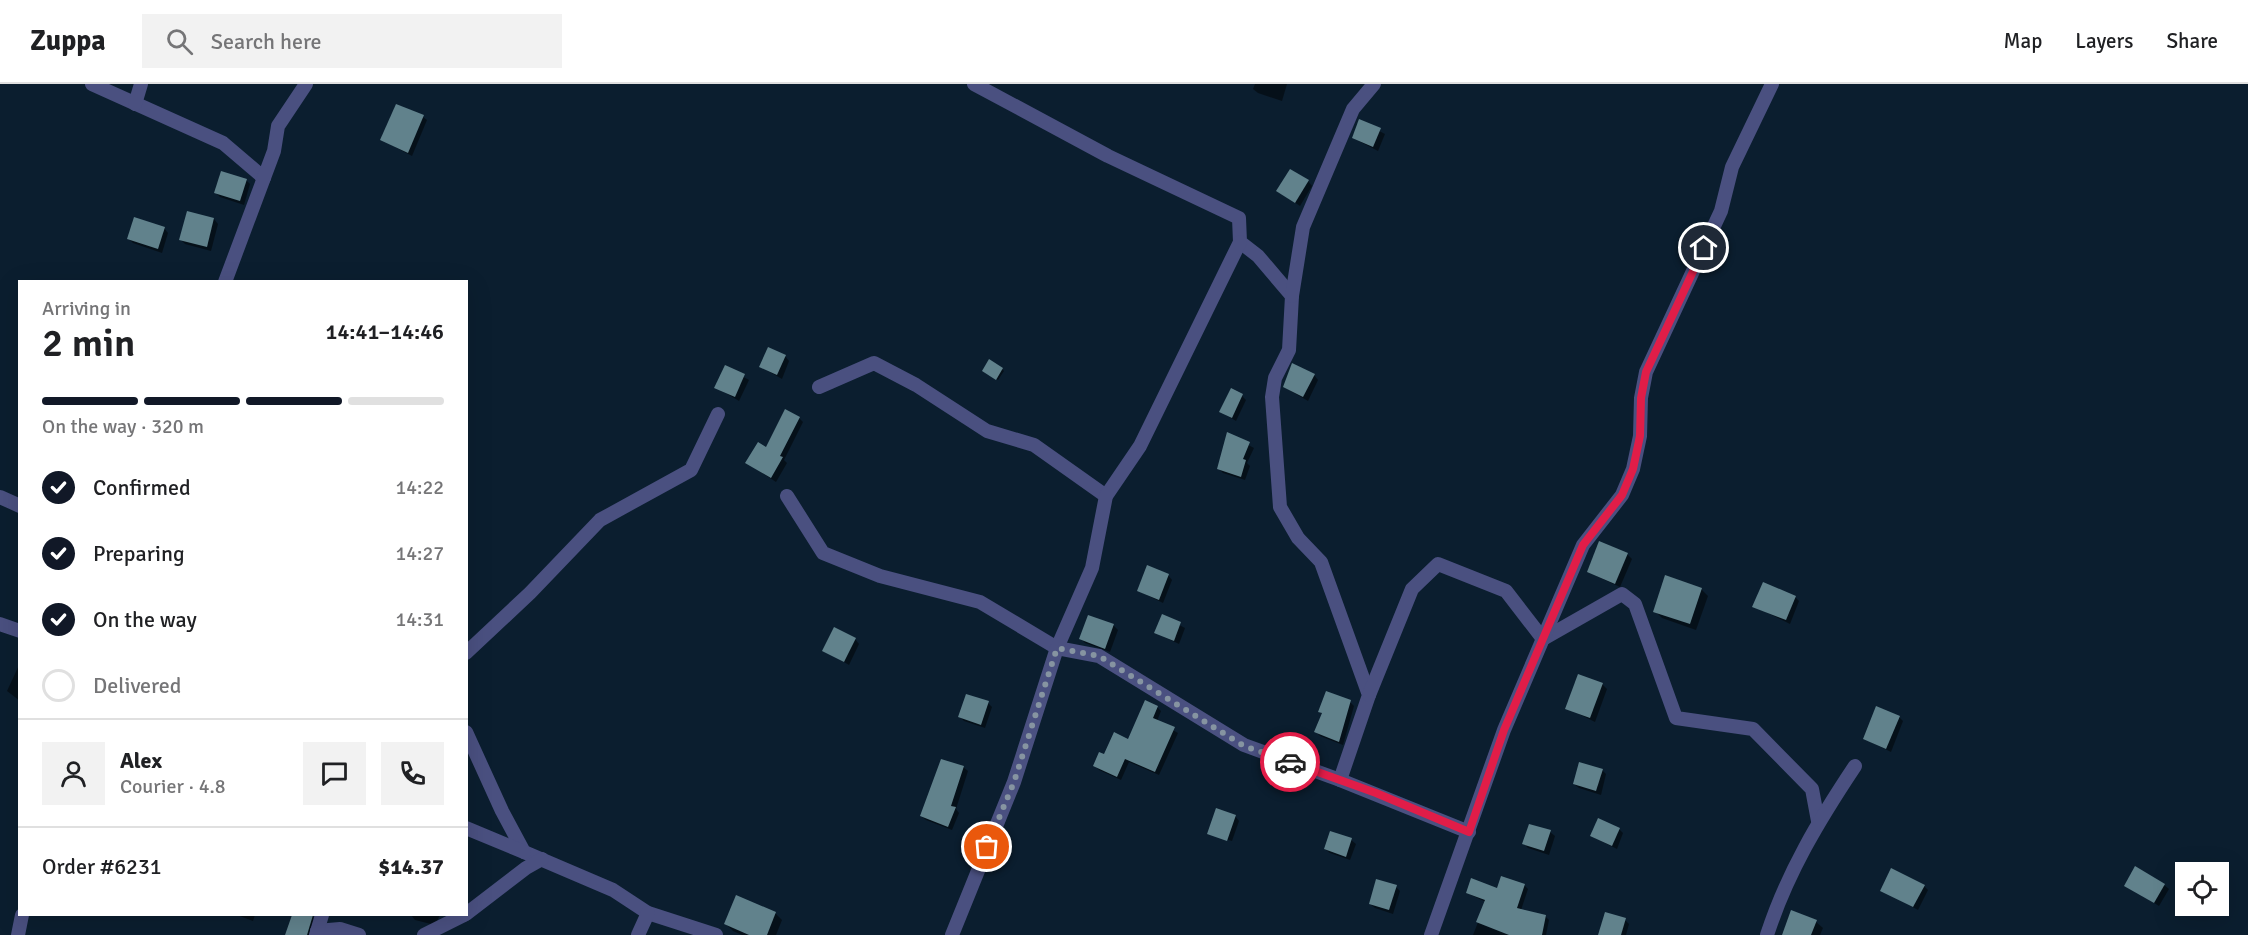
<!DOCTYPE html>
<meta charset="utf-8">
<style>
body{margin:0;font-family:Signika,sans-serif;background:#f2f2f2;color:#202124;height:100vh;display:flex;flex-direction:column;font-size:22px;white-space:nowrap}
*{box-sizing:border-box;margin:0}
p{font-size:20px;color:#757577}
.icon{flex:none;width:33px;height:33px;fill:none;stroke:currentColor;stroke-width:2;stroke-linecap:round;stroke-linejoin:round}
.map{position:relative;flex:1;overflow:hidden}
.side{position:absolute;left:18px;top:196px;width:450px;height:636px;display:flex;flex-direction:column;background:#fff;border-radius:0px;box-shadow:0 6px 24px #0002}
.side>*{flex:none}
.tools{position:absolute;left:2175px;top:778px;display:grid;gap:12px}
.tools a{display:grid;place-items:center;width:54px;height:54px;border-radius:0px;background:#fff;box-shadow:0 6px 24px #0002;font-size:30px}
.pin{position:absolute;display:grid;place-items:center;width:51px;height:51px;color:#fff;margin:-26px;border:3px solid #fff;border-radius:50%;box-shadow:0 2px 6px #0007}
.courier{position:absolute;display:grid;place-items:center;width:60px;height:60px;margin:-30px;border:4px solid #e11d48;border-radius:50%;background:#fff;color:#222;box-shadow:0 2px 8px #0007}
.headline em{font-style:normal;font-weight:600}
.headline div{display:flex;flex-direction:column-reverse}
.headline{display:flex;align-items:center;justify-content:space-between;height:102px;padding:0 24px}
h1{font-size:39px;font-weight:600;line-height:45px}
.bar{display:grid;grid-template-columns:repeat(4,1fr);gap:9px 6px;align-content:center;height:72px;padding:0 24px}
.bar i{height:8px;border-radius:4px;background:#e0e0e0}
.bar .selected{background:#111827}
.bar p{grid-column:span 4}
.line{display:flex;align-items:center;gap:15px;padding:0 24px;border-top:2px solid #e0e0e0}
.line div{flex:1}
.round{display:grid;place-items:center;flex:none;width:63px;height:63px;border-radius:0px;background:#f2f2f2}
ol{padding:0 24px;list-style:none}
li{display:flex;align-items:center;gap:18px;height:66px}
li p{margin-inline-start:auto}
li .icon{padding:6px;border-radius:50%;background:#111827;color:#fff;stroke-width:4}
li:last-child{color:#757577}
li i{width:33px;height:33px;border:3px solid #e0e0e0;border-radius:50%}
header{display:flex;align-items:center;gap:36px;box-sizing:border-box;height:84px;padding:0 30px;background:#fff;border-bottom:2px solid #e0e0e0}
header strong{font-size:28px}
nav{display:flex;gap:33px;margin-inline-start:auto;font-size:21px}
.search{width:420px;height:54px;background:#f2f2f2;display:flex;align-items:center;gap:15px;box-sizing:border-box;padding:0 21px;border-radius:0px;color:#757577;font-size:22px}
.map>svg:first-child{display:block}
.shadow{fill:#0007}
.building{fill:#61828c}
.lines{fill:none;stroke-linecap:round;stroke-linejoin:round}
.street{stroke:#4a5080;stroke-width:14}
.done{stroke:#8694a1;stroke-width:6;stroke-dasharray:0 10.8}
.route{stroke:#e11d48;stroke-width:8}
</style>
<header>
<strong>Zuppa</strong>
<div class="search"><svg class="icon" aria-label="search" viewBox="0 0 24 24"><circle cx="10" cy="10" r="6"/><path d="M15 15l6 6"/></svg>Search here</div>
<nav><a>Map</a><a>Layers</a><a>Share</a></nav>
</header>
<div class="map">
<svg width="2248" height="851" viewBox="0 0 2248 851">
<rect width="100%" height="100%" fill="#0b1e2f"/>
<g class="shadow">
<polygon points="1255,0 1287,0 1282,17 1258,9 1253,5"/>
<polygon points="423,33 427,36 412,72 382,56"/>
<polygon points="1360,37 1385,50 1378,67 1353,54"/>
<polygon points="246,96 250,100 244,121 220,113 216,109"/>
<polygon points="1308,97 1312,102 1300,122 1278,107"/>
<polygon points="214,135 218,140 211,167 185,160 181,156"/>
<polygon points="164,144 168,149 162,169 133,159 129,155"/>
<polygon points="785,272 789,277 782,295 761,283"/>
<polygon points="726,283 749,296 739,317 716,303"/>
<polygon points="1002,285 1004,287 998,296 984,287"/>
<polygon points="1314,291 1318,296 1308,317 1284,303"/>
<polygon points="1242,312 1246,316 1236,337 1221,328"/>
<polygon points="799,334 803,338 784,376 787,379 776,398 747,379 767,365"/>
<polygon points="1228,350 1254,364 1247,379 1250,382 1245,396 1223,389 1219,385"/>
<polygon points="1627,470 1632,475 1620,503 1588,488"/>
<polygon points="1168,491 1172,496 1163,519 1139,507"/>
<polygon points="1701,505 1708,512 1696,546 1662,534 1655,527"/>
<polygon points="1795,513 1799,517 1790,540 1754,522"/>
<polygon points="1089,532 1114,542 1118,546 1110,568 1085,559 1081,555"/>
<polygon points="1162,532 1185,544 1179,560 1156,549"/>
<polygon points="855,555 859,560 849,581 824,566"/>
<polygon points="20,579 20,617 7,607"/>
<polygon points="1602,600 1607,605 1595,638 1567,624"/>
<polygon points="1350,618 1354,622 1343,661 1320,652 1316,648 1323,631 1320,627"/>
<polygon points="988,619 992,623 985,644 964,637 960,633"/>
<polygon points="1157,623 1161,627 1157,637 1178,649 1159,691 1129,678 1121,696 1099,686 1095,682 1128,657"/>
<polygon points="1899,633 1903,637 1891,668 1865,655"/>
<polygon points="963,683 968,687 956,725 959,729 952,746 926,736 921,732"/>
<polygon points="1602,686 1606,690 1601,711 1579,704 1574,700"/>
<polygon points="1235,732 1239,737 1232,757 1208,750"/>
<polygon points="1619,745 1623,749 1617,765 1591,752"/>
<polygon points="1550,748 1555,752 1549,771 1528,764 1524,760"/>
<polygon points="1351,756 1356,760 1350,776 1330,769 1325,765"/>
<polygon points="1524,801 1528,805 1521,826 1545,832 1549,836 1546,851 1473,851 1486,818 1467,809"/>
<polygon points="2126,801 2164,801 2169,805 2159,822"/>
<polygon points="1924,802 1928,806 1918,826 1882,806"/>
<polygon points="1396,803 1400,807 1393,830 1375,824 1370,820"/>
<polygon points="737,813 776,830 782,836 776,851 742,851 733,847 726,840"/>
<polygon points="1792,828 1816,838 1823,844 1820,851 1783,851"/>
<polygon points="237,831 255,831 253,837"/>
<polygon points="293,831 311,831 316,836 311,851 286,851"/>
<polygon points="411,831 440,831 435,841 415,836"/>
<polygon points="1625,836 1629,840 1626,851 1600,851"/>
</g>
<g class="building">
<polygon points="396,20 424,31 408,69 380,56"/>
<polygon points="1359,35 1381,44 1373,63 1352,54"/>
<polygon points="1290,85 1309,96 1295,119 1276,107"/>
<polygon points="221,87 247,95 240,117 214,109"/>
<polygon points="187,127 214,134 207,163 179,156"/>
<polygon points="134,133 165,143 158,165 127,155"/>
<polygon points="768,263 786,271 777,291 759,283"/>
<polygon points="989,275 1003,284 996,296 982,287"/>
<polygon points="1292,279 1315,290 1303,313 1283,303"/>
<polygon points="725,281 745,290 735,313 714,304"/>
<polygon points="1231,304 1243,310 1232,334 1219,328"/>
<polygon points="785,325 800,333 780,372 783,373 771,394 745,379 758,358 766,363"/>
<polygon points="1227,348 1250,358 1243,375 1246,376 1241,393 1217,385"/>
<polygon points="1599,457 1628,469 1615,500 1587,488"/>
<polygon points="1147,481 1169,490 1159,516 1137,507"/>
<polygon points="1665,491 1702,504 1690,540 1653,528"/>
<polygon points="1763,498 1796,512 1786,536 1752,523"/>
<polygon points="1162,530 1181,538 1174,557 1154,549"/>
<polygon points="1088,531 1114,540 1105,565 1079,555"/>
<polygon points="834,543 856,554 844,578 822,567"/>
<polygon points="1578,590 1603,599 1590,634 1565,625"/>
<polygon points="1326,607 1351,616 1339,658 1314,648 1322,629 1318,628"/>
<polygon points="966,610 989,617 981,641 958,633"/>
<polygon points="1145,616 1158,622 1153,634 1175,643 1155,688 1125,675 1117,693 1093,682 1099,668 1104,670 1114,648 1128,655"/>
<polygon points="1876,622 1900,632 1886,665 1863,655"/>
<polygon points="941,675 964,682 951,722 956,723 948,743 920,732"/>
<polygon points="1579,678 1603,685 1596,707 1573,700"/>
<polygon points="1216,724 1236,731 1227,757 1207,750"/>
<polygon points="1598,734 1620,744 1612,762 1590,752"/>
<polygon points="1529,740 1551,746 1544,767 1522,760"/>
<polygon points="1330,747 1352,754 1346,773 1324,765"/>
<polygon points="2135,782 2165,800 2154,819 2124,802"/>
<polygon points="1891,784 1925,801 1913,823 1880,807"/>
<polygon points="1501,792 1525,800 1517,824 1546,831 1542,851 1509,851 1476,838 1485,816 1466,809 1471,794 1497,804"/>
<polygon points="1376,795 1397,801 1389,826 1369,820"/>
<polygon points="736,811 776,828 767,851 749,851 724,840"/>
<polygon points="1791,826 1817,836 1811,851 1782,851"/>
<polygon points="1605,828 1626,834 1621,851 1598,851"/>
<polygon points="292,831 313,831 307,851 285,851"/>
</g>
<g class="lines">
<g class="street">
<polyline points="92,0 223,59 264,94"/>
<polyline points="974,0 1108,72 1239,134 1240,158 1258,172 1292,212 1289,266 1275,294 1272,313 1280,423 1298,454 1321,478 1369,611 1340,696 1469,748"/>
<polyline points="135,20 141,0"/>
<polyline points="225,198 274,67 278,42 306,0"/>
<polyline points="1292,212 1303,143 1353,25 1374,0"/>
<polyline points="819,303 874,279 916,301 987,347 1034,361 1106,412"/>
<polyline points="787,412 823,469 880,492 980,518 1057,564 1099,572 1244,661 1340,696"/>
<polyline points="0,413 20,422"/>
<polyline points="0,540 20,547"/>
<polyline points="466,569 530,509 600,436 691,386 718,330"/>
<polyline points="1369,611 1412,505 1438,480 1506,507 1543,555 1622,510 1635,520 1676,634 1753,645 1812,705 1818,737"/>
<polyline points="466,648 502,727 524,768 613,806 648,829 716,851"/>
<polyline points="466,744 524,768"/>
<polyline points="466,830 526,784 542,775"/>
<polyline points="317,847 340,845 359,851"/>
<polyline points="18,851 22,831"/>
<polyline points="316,851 322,831"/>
<polyline points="424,851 464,831"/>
<polyline points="638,851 648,829"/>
<polyline points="952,851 1014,698 1057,564 1092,484 1106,412 1140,362 1240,158"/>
<polyline points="1431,851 1504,646 1583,461 1622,411 1633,385 1640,352 1641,314 1646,288 1721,127 1732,83 1772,0"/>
<path d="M 1767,851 C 1787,789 1819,736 1855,682"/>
</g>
</g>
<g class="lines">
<polyline class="done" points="987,763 1014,698 1057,564 1099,572 1244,662 1290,678"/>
<polyline class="route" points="1290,678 1376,709 1469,748 1504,646 1583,461 1622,411 1633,385 1640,352 1641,314 1646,288 1704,164"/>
</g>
</svg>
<div class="tools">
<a><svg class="icon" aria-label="locate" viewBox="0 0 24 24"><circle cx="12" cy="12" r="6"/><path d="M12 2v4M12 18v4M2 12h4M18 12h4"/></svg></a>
</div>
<div class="pin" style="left:987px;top:763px;background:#ea580c"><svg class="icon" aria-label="bag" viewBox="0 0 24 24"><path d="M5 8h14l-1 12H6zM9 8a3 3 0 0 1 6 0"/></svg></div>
<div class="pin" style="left:1704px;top:164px;background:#1f2937"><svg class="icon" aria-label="home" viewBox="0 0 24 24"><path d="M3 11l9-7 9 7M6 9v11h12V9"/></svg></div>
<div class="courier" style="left:1290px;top:678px"><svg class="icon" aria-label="car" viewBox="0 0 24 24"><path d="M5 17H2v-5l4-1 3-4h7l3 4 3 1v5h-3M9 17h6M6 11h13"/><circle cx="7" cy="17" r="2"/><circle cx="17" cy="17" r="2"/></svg></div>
<section class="side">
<div class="headline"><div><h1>2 min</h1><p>Arriving in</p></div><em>14:41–14:46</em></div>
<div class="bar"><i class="selected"></i><i class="selected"></i><i class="selected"></i><i></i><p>On the way · 320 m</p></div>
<ol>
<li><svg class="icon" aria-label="check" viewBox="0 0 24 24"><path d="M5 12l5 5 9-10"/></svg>Confirmed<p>14:22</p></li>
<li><svg class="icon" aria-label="check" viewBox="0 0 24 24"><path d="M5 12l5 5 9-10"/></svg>Preparing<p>14:27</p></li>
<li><svg class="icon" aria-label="check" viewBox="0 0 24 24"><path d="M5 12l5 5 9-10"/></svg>On the way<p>14:31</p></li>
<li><i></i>Delivered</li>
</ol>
<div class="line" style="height:108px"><a class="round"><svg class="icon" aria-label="person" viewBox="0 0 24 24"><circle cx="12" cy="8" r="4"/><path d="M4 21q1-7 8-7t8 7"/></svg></a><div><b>Alex</b><p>Courier · 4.8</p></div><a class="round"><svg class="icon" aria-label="chat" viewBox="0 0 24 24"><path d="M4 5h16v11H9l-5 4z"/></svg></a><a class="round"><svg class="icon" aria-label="phone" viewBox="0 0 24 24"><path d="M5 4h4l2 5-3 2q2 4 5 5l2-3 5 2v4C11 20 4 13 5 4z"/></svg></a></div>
<div class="line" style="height:78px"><div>Order #6231</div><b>$14.37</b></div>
</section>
</div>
